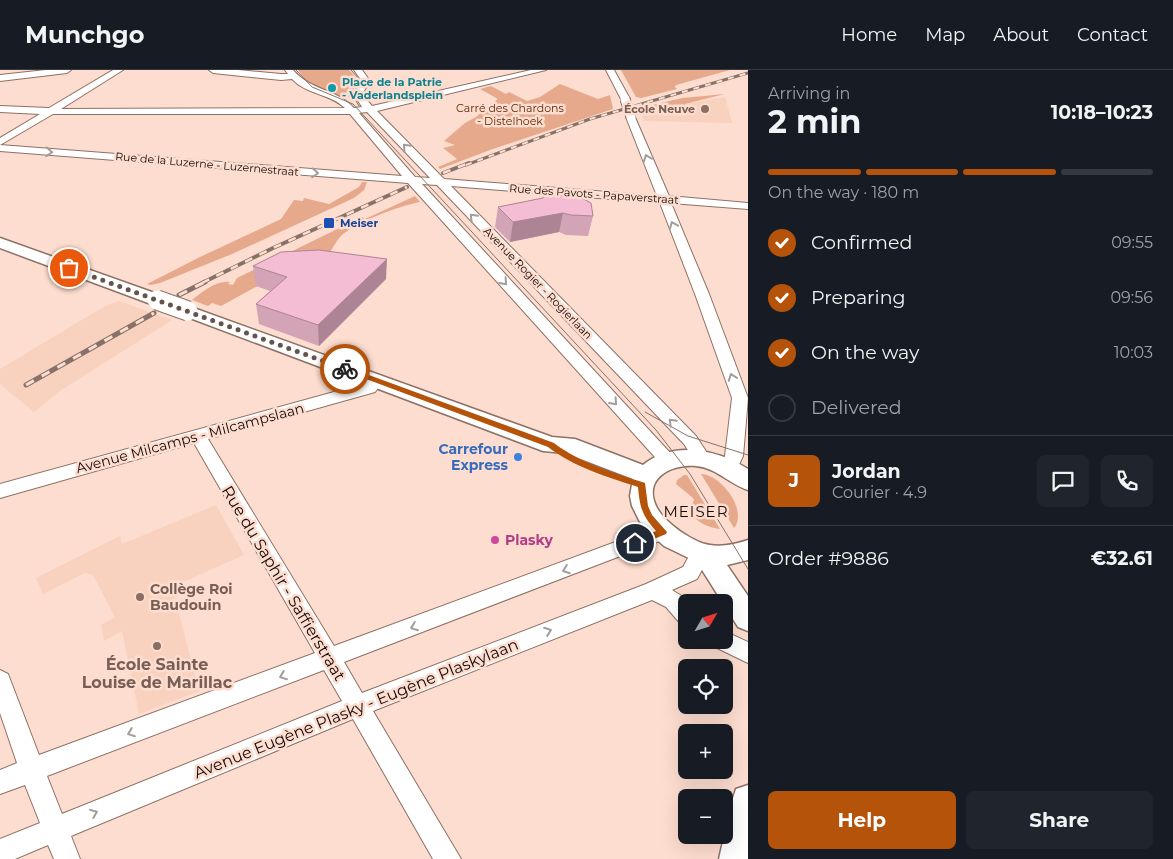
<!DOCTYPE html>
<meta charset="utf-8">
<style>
body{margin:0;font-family:Montserrat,sans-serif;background:#20242c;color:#f1f3f6;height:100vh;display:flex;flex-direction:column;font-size:19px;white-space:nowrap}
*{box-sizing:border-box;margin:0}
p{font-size:16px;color:#9ea1a6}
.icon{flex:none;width:28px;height:28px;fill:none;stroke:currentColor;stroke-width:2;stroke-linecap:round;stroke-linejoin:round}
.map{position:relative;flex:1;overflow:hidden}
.side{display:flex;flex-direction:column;background:#171b24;width:425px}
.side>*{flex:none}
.needle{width:32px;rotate:51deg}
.tools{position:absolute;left:678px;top:524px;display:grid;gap:10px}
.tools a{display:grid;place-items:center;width:55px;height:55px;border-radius:8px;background:#171b24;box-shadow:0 5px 20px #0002;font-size:25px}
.pin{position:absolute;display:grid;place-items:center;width:42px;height:42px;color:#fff;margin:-21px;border:2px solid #fff;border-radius:50%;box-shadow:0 1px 5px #0007}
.courier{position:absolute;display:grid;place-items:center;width:50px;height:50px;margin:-25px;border:4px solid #b45309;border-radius:50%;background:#fff;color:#222;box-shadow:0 1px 6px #0007}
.headline em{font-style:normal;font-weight:700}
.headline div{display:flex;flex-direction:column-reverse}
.headline{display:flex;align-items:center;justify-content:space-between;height:85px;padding:0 20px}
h1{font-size:32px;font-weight:700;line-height:38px}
.bar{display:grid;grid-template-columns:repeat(4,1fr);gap:8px 5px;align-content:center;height:60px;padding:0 20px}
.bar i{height:6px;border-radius:4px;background:#363941}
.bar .current{background:#b45309}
.bar p{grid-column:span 4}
.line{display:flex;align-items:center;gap:12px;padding:0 20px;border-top:1px solid #363941}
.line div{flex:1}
.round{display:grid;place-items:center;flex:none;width:52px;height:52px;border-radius:8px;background:#20242c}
ol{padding:0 20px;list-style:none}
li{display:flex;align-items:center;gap:15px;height:55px}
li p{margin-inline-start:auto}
li .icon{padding:5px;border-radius:50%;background:#b45309;color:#fff;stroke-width:4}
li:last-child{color:#9ea1a6}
li i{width:28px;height:28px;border:2px solid #363941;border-radius:50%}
.primary-button{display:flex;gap:10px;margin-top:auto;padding:10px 20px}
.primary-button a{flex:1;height:58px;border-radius:8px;background:#b45309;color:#fff;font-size:20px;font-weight:700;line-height:58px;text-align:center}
.primary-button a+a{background:#20242c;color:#f1f3f6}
header{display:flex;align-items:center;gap:30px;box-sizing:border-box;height:70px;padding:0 25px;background:#171b24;border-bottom:1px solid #363941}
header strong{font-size:24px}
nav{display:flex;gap:28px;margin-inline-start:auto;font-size:18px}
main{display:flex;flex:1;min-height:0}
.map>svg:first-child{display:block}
.built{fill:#f8d1bf}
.green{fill:#e6a98c}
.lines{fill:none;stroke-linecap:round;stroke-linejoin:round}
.minor-casing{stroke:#8d7164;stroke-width:2}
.major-casing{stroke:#8d7164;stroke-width:3}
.minor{fill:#fff;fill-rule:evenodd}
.major{fill:#fff;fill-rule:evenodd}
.tram{stroke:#877269;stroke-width:1}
.rail-far2-casing{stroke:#877269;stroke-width:3}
.rail-far1-casing{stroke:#877269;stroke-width:4}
.rail-casing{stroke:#877269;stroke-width:5}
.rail-far2{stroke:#fdddcf;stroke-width:2;stroke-dasharray:6;stroke-linecap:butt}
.rail-far1{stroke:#fdddcf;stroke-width:2.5;stroke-dasharray:8;stroke-linecap:butt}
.rail{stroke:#fdddcf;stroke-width:3;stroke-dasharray:9;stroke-linecap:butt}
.minor-bridge-casing{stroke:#8d7164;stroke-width:11;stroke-linecap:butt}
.major-bridge-casing{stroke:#8d7164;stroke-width:21;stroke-linecap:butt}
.minor-bridge{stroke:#fff;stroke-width:9}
.major-bridge{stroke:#fff;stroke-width:19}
.wall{fill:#d3a3b6}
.shaded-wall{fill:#ac8494}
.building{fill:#f5bdd4;stroke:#ac8494}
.oneway{stroke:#a19d9b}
.route{fill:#b45309}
.done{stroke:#65534c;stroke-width:5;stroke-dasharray:0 9}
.culture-dot{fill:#0f9aa8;stroke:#fdddcf;stroke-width:2}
.education-dot{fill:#8d6e63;stroke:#fdddcf;stroke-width:2}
.transit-dot{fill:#1a4fb4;stroke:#fdddcf;stroke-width:2}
.shop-dot{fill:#3f7fe0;stroke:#fdddcf;stroke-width:2}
.hotel-dot{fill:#d1479c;stroke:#fdddcf;stroke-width:2}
.labels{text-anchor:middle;stroke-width:5;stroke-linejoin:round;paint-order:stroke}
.far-culture-label{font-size:11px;font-weight:bold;fill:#0d838f;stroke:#fdddcf;text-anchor:start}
.far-park-label{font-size:11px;fill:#5e2809;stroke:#fdddcf}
.far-education-label{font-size:11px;font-weight:bold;fill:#785e54;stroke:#fdddcf;text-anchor:end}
.far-street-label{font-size:11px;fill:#130905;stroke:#fdddcf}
.far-transit-label{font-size:11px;font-weight:bold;fill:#164399;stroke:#fdddcf;text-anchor:start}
.street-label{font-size:14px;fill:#130905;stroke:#fdddcf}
.shop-label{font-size:14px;font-weight:bold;fill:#366cbe;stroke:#fdddcf;text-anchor:end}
.hotel-label{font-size:14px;font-weight:bold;fill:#b23c85;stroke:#fdddcf;text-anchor:start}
.education-label{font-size:14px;font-weight:bold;fill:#785e54;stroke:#fdddcf;text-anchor:start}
.neighbourhood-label{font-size:15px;letter-spacing:1px;fill:#130905;stroke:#fdddcf}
.near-street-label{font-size:16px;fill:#130905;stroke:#fdddcf}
.near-education-label{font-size:16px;font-weight:bold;fill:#785e54;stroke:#fdddcf}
</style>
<header>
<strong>Munchgo</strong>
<nav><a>Home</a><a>Map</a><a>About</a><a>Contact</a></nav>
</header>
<main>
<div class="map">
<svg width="748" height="789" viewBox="0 0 748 789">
<rect width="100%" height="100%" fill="#fdddcf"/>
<g class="built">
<polygon points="725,27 732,53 644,51 642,43 660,40 669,43 684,39 685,34"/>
<polygon points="119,231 172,250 60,321 34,342 0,314 0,299 105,236"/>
<polygon points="216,435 244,485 174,516 179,526 169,531 171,534 176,532 199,621 139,644 122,561 104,571 101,555 115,547 93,505 85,503 43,524 36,508 120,466 122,474"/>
</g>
<g class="green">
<path d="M 298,0 L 349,0 C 364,15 354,12 351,27 C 339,28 318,21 308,13 C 304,10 301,4 298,0 Z"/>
<polygon points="621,0 730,0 676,15 675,17 677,19 641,28 636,27"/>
<polygon points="560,14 598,29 610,25 613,39 490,80 440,99 438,97 457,89 443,78 455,75 444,71 465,53 476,47 498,29 480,19 491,16 506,24 509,22 527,31 540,27"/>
<path d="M 725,24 L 685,34 L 685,39 C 670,42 657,41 642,43 L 640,38 L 682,28 Z"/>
<polygon points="362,112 367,112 364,120 354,128 232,184 160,213 151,215 147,214 200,187 281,149 294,130 303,131 304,128 329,134 359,117"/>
<path d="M 415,126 L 420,132 C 396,137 362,150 343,164 C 334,172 327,190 320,200 L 283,202 L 221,236 L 212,233 L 208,236 L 192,230 C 202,222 217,210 230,212 L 228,214 L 233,215 L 237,208 L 362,147 L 365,149 Z"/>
<path d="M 701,404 C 722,405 748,441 734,458 Z"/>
<path d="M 684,405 L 687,405 L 720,459 C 709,458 693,451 690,440 L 694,430 L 693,428 L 676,414 L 677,410 Z"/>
</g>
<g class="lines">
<g class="minor-casing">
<g id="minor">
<polygon points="46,0 71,0 67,3 0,11 0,5"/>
<path d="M 113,0 L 123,0 L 61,39 L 345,38 C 329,23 307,25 292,9 L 281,10 L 213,3 L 209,0 L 238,0 L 281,4 L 288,4 L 285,0 L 293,0 C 311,21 335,18 354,38 L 362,37 L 354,24 L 362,11 L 354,0 L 362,0 L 370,11 L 362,24 L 372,36 L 531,0 L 546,0 L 377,41 L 444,109 L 657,126 L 626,47 L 631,44 L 634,45 L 669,126 L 748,133 L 748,139 L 671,133 L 709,224 L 748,328 L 743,386 L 735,403 L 729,404 L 723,403 L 720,398 L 725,386 L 732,328 L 695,224 L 660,133 L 451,116 L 696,366 L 711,389 L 708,393 L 702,395 L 696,393 L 684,374 L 437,115 L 422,114 L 674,387 L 677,391 L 674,395 L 668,397 L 662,395 L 408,113 L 0,81 L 0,68 L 40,44 L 0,42 L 0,36 L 49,38 ZM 367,42 L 430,108 L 415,107 L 359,43 ZM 53,44 L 350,44 L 402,106 L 0,75 Z"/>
<polygon points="606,0 614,0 630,29 628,31 622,31"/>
<path d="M 376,305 L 381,306 L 384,310 L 375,322 L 208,369 L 334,576 L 656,457 L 663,454 L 670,457 L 673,462 L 670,467 L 344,592 L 362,623 L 646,514 L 683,497 L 694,477 L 701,475 L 708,477 L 711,483 L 697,509 L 672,520 L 680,525 L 688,532 L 686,554 L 679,552 L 666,537 L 652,530 L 373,641 L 461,789 L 433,789 L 353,649 L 71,766 L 80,789 L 54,789 L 48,775 L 15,789 L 0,789 L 0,769 L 40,753 L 25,715 L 0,724 L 0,700 L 17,693 L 0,643 L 0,600 L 8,604 L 39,685 L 315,583 L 194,373 L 0,428 L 0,414 L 363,314 L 371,306 ZM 324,600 L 342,631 L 62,744 L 47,706 Z"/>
<polygon points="724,561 748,572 748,593 715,577 712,570 724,570"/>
</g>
</g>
<g class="major-casing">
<g id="major">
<polygon points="0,168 163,226 166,230 163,234 157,235 151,234 0,178"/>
<path d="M 188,236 L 552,367 L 575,369 L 643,395 C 674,370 718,380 748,399 L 748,420 C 729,414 717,398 696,396 C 670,394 642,409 657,438 C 665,453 694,473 710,475 C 722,477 736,474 748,470 L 748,490 L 727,495 L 748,526 L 748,561 L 738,557 L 697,492 L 664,476 L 647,461 L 640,452 L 632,436 L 630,426 L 633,409 L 565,383 L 543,381 L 182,245 L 179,241 L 182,237 Z"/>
<polygon points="748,715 748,789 719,789 732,731 736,719"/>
</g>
</g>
<use href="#minor" class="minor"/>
<use href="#major" class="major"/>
<g class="tram">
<polyline points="296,0 312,17 353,34 656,360 690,404 748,499"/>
<polyline points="351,0 359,9 353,26 359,36"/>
<polyline points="645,342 688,366 748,385"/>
</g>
<g class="rail-far2-casing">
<polyline id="rail-far2" points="466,95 590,49 748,3"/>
</g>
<g class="rail-far1-casing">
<g id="rail-far1">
<polyline points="443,103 469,93"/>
<polyline points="202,213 271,179 407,117"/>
</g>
</g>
<g class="rail-casing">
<g id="rail">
<polyline points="179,225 205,212"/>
<polyline points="26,315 154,243"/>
</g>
</g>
<use href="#rail-far2" class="rail-far2"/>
<use href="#rail-far1" class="rail-far1"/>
<use href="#rail" class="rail"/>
<g class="minor-bridge-casing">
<polyline id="minor-bridge" points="625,29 631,47"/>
</g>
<g class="major-bridge-casing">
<polyline id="major-bridge" points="157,230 188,241"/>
</g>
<use href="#minor-bridge" class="minor-bridge"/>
<use href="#major-bridge" class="major-bridge"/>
</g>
<g class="wall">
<polygon points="543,128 593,146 588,166 566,165 559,162 510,172 495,157 498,137"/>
<polygon points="253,196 386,209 319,276 259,254 256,234 270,221 256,216"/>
</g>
<g class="shaded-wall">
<polygon points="563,143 559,162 510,172 513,152"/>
<polygon points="387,189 386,209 319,276 318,255"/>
</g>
<g class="building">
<polygon points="552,122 564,126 570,125 580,127 591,133 593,146 571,145 563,143 513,152 498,137 543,128 546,123"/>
<polygon points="319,180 387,189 318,255 256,234 287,207 253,196 281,182"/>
</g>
<defs><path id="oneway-chevron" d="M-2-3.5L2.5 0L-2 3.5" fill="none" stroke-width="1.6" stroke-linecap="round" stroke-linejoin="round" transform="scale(1.25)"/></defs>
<g class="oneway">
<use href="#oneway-chevron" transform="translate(406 77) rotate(-133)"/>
<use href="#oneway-chevron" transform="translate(49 82) rotate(4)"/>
<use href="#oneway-chevron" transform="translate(647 88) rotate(-111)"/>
<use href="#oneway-chevron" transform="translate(315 103) rotate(5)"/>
<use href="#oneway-chevron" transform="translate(473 147) rotate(-134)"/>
<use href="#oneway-chevron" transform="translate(673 155) rotate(-112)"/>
<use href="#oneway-chevron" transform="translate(504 212) rotate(48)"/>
<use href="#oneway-chevron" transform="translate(732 307) rotate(-110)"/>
<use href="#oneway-chevron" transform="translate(614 332) rotate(48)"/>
<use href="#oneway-chevron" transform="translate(672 352) rotate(-135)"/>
<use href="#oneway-chevron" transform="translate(566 500) rotate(160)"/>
<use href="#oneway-chevron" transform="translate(414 557) rotate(159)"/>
<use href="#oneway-chevron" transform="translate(548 561) rotate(-21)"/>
<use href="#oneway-chevron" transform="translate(283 606) rotate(159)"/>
<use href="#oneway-chevron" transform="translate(131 663) rotate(159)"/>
<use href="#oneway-chevron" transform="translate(94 743) rotate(-22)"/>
</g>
<path class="route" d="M 342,297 L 347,297 L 554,373 C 580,393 614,403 645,413 L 648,436 L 652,445 L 667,462 L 666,464 L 635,477 L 632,476 L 632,471 L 656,461 C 642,445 640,438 638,417 C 607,407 574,397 548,377 L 342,300 Z"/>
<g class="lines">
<polyline class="done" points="69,198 345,299"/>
</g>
<circle class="culture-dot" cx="332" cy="18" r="5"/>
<g class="education-dot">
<circle cx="705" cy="39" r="5"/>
<circle cx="140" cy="527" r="5"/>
<circle cx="157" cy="576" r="5"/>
</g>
<rect class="transit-dot" x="323" y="147" width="12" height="12" rx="2.5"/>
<circle class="shop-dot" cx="518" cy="387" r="5"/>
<circle class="hotel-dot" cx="495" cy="470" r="5"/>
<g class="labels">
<g class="far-culture-label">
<text x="342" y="16">Place de la Patrie<tspan x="342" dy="13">- Vaderlandsplein</tspan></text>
</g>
<g class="far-park-label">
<text x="510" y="42">Carré des Chardons<tspan x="510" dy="13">- Distelhoek</tspan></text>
</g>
<g class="far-education-label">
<text x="695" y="43">École Neuve</text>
</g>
<g class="far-street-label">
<text transform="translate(207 94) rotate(5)" y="4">Rue de la Luzerne - Luzernestraat</text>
<text transform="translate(594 124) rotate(4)" y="4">Rue des Pavots - Papaverstraat</text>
<text transform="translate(538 213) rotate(46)" y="4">Avenue Rogier - Rogierlaan</text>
</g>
<g class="far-transit-label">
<text x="340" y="157">Meiser</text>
</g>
<g class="street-label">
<text transform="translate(190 368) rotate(-15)" y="5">Avenue Milcamps - Milcampslaan</text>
</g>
<g class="shop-label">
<text x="508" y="384">Carrefour<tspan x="508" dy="16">Express</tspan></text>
</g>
<g class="hotel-label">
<text x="505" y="475">Plasky</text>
</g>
<g class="education-label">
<text x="150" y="524">Collège Roi<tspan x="150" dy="16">Baudouin</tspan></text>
</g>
<g class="neighbourhood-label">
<text x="696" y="447">MEISER</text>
</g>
<g class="near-street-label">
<text transform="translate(284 513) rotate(59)" y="6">Rue du Saphir - Saffierstraat</text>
<text transform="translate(356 638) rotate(-22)" y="6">Avenue Eugène Plasky - Eugène Plaskylaan</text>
</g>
<g class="near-education-label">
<text x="157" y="600">École Sainte<tspan x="157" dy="18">Louise de Marillac</tspan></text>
</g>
</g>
</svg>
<div class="tools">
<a><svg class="needle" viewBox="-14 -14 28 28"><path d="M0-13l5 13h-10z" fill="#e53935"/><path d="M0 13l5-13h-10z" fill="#9ea1a6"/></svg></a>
<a><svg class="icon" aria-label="locate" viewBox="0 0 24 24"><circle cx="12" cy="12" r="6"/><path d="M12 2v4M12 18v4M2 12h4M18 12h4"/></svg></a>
<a>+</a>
<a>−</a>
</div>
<div class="pin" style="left:69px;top:198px;background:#ea580c"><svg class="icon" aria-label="bag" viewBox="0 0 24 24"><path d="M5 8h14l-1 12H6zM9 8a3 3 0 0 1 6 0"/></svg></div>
<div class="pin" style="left:635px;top:473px;background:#1f2937"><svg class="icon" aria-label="home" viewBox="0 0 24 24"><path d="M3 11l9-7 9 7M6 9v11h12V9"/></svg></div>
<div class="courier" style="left:345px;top:299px"><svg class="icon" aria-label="bike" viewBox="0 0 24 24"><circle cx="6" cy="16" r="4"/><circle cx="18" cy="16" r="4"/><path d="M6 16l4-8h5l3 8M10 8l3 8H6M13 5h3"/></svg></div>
</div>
<section class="side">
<div class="headline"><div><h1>2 min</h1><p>Arriving in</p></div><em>10:18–10:23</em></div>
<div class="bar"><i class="current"></i><i class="current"></i><i class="current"></i><i></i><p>On the way · 180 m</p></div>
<ol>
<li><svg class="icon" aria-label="check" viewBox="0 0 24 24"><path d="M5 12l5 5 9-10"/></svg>Confirmed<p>09:55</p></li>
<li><svg class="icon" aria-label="check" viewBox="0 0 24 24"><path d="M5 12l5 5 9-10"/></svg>Preparing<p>09:56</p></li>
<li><svg class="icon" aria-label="check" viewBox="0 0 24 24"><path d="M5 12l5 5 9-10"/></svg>On the way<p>10:03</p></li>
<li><i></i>Delivered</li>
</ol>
<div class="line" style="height:90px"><b class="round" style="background:#b45309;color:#fff">J</b><div><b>Jordan</b><p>Courier · 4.9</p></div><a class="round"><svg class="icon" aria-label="chat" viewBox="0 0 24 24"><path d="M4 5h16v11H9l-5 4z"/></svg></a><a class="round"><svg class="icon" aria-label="phone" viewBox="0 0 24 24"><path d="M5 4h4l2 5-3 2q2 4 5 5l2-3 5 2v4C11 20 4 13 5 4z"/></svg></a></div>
<div class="line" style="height:65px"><div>Order #9886</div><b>€32.61</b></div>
<div class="primary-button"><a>Help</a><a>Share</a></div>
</section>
</main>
